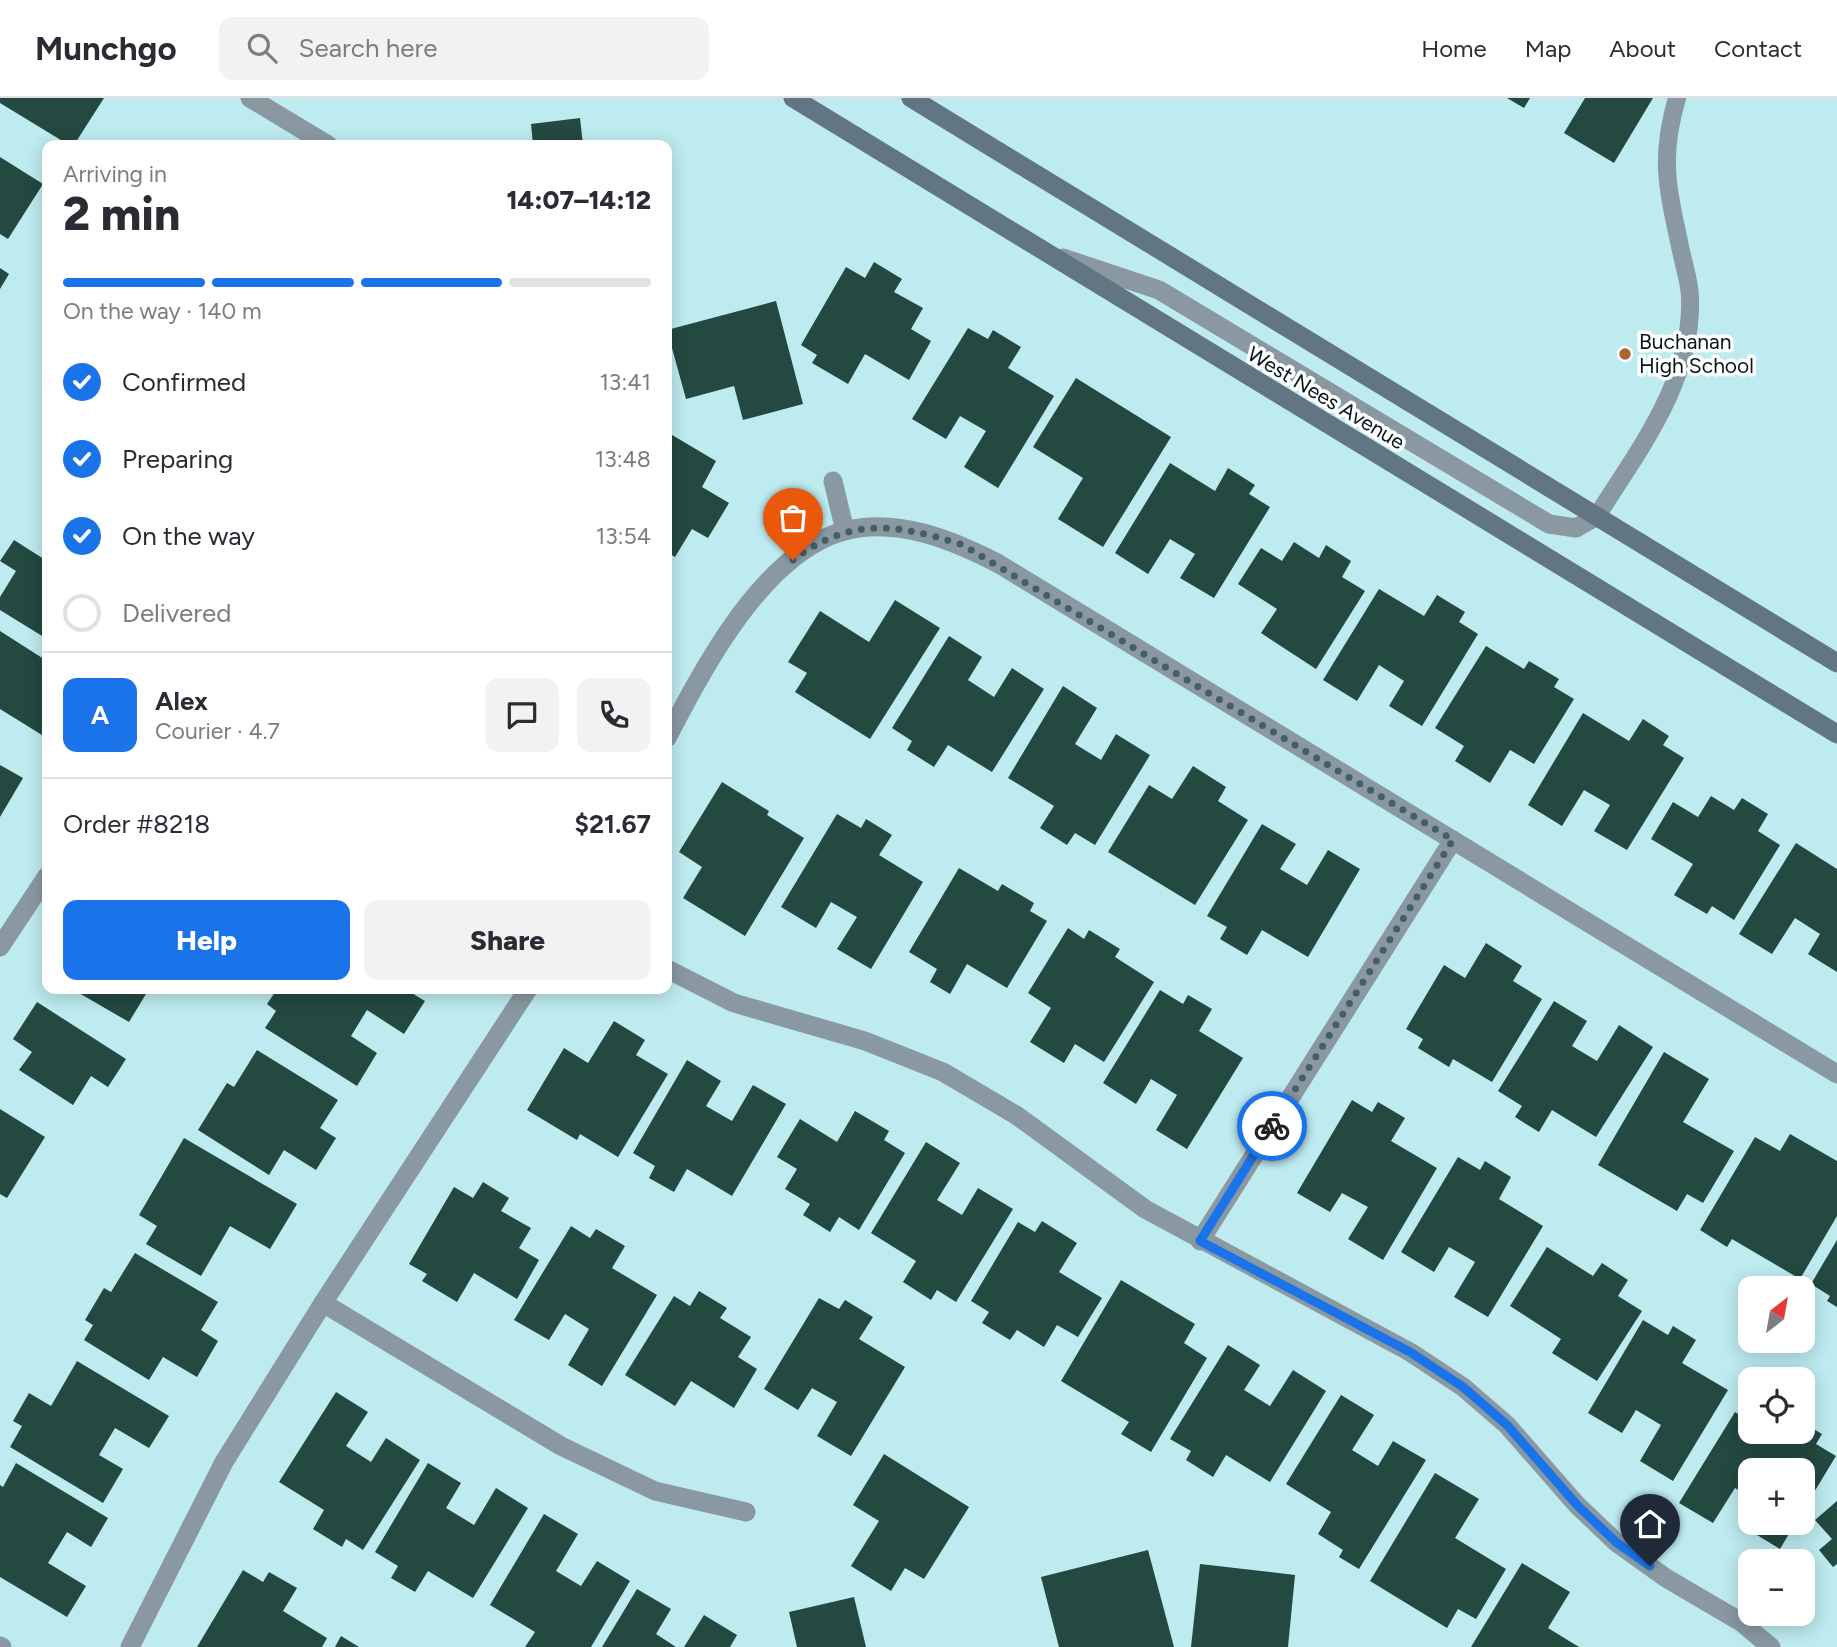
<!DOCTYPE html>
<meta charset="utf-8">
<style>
body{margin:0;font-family:Figtree,sans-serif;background:#f2f2f3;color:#2b2b33;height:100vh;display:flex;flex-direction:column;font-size:26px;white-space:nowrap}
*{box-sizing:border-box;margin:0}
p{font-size:23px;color:#7c7c81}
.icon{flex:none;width:38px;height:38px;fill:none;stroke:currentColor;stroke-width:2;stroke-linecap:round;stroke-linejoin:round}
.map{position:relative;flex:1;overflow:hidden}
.drawer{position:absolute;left:42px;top:42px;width:630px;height:854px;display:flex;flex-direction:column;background:#fff;border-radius:14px;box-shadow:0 4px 18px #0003}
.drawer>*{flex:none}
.needle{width:46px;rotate:31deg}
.tools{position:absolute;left:1738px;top:1178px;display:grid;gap:14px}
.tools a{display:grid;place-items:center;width:77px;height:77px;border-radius:14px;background:#fff;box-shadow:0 4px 18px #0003;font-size:35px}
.pin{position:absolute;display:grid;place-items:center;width:60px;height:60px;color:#fff;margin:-72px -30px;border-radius:50% 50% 50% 0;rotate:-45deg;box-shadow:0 0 7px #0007}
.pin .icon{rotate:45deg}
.courier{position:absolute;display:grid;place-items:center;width:70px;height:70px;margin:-35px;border:5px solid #1a73e8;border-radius:50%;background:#fff;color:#222;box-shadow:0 2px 9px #0007}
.overview em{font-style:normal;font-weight:800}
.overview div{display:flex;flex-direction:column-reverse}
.overview{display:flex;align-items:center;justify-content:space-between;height:119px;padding:0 21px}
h1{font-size:46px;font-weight:800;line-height:52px}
.bar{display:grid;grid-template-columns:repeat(4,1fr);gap:10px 7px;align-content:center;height:84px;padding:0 21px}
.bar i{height:9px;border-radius:5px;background:#e1e1e2}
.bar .active{background:#1a73e8}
.bar p{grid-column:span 4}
.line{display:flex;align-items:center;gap:18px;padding:0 21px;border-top:2px solid #e1e1e2}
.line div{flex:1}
.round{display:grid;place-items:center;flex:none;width:74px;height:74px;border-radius:14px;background:#f2f2f3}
ol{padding:0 21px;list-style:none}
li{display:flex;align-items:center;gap:21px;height:77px}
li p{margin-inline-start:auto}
li .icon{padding:7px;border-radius:50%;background:#1a73e8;color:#fff;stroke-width:4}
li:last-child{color:#7c7c81}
li i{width:38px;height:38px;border:4px solid #e1e1e2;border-radius:50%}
.action{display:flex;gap:14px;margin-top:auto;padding:14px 21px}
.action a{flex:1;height:80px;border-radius:14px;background:#1a73e8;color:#fff;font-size:28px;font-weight:800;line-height:80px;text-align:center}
.action a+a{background:#f2f2f3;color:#2b2b33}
header{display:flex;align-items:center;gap:42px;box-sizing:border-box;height:98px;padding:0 35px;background:#fff;border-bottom:2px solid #e1e1e2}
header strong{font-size:33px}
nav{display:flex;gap:38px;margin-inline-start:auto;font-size:24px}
.search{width:490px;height:63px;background:#f2f2f3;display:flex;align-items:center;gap:18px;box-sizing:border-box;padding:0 24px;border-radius:14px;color:#7c7c81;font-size:26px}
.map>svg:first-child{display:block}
.building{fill:#234940}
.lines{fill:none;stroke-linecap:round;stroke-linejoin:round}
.service{stroke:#8a98a2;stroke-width:18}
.minor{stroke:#8a98a2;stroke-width:19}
.tertiary{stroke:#8a98a2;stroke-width:19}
.secondary{stroke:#617583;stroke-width:19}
.done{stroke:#456064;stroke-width:7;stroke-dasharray:0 12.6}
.route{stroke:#1a73e8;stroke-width:9}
.poi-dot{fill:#a86632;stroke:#fff;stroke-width:2.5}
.labels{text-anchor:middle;stroke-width:7;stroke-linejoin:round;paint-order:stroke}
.poi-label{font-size:21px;fill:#051518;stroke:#fff;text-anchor:start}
.street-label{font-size:21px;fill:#051518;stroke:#fff}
</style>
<header>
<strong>Munchgo</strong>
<div class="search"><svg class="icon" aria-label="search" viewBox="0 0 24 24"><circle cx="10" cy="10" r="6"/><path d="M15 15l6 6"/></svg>Search here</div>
<nav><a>Home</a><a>Map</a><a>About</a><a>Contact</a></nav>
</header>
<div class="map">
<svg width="1837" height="1549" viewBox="0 0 1837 1549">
<rect width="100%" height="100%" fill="#bdebf0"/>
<g class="building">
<polygon points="0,0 104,0 74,47 69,47 0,5"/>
<polygon points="1507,0 1530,0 1524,10"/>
<polygon points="1585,0 1653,0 1614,65 1564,35"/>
<polygon points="580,20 583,47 533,47 531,26"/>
<polygon points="0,59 43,86 8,141 0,136"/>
<polygon points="874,164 902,181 894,194 923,210 911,231 931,243 909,282 865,256 848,286 812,265 817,257 801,247 846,169 865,180"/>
<polygon points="0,170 9,176 0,191"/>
<polygon points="776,203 803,306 743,322 734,288 686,301 667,232"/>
<polygon points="968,230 988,241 993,232 1021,249 1008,270 1054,298 998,390 964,369 986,333 960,318 946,341 912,321"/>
<polygon points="1076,280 1171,339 1103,449 1058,421 1083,380 1033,349"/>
<polygon points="667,334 716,363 702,389 729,405 708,440 692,431 675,459 667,454"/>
<polygon points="1170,365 1215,393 1228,370 1255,387 1249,396 1270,409 1214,500 1180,480 1195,456 1170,441 1148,476 1115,455"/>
<polygon points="14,442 47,463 47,541 0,512 0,499 16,473 0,463"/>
<polygon points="1294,444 1319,460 1326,447 1351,463 1342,479 1365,493 1316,571 1261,535 1277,511 1238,486 1261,450 1282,463"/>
<polygon points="1379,491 1424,518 1437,497 1465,514 1459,524 1478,536 1422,628 1389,608 1404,583 1379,567 1357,603 1323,582"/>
<polygon points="895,502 940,530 870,641 795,594 807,575 788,564 820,513 869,544"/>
<polygon points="0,533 47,563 47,584 43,592 47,594 47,628 42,637 0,611"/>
<polygon points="949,538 982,559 968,582 994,599 1012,570 1044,591 992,674 948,647 934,669 907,652 912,643 892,630"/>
<polygon points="1486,548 1524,571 1529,563 1559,581 1554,589 1574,601 1534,666 1510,652 1490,685 1455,663 1464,648 1435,630"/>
<polygon points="1063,588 1097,610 1075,646 1101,662 1116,636 1150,657 1095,747 1075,735 1067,747 1040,730 1054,708 1008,680"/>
<polygon points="1583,615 1629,643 1643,621 1669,638 1663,647 1684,660 1627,752 1594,733 1610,707 1584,692 1562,728 1528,707"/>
<polygon points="0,667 23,680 0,719"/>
<polygon points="1193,668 1226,689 1218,703 1248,722 1195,807 1108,754 1149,687 1172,701"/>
<polygon points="722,684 769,713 767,717 804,740 745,838 683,800 702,769 679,754"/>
<polygon points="1711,698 1734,712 1742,700 1768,716 1758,733 1780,747 1734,822 1712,808 1707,816 1674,797 1693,766 1651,741 1673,704 1698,719"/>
<polygon points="837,716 861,730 866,721 892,737 879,757 923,784 871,871 837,851 857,819 831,804 816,830 781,809"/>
<polygon points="1262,726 1296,746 1280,771 1307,787 1328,752 1360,771 1308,859 1262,832 1247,857 1220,841 1227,829 1207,818"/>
<polygon points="1796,745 1837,771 1837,874 1808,856 1820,836 1795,820 1772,856 1739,836"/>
<polygon points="959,770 998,793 1002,786 1034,805 1030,813 1047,823 1007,890 967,866 950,896 930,884 937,871 909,854"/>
<polygon points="1068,830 1084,841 1089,832 1120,851 1115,859 1154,884 1104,964 1075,946 1064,965 1030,944 1051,910 1028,895"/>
<polygon points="1486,845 1522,868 1513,883 1542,901 1492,984 1453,961 1449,969 1418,950 1423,941 1406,931 1444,867 1465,880"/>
<polygon points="72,891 149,891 129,924"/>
<polygon points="277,891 405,891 425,903 404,936 367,912 351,938 377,955 357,988 265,930 276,913 267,906"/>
<polygon points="1160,892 1183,906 1188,897 1212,911 1199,933 1243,960 1187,1051 1156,1032 1177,997 1151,981 1136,1006 1103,985"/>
<polygon points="1554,903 1587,923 1572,948 1597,963 1619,927 1653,949 1596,1039 1552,1012 1539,1034 1515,1019 1522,1008 1498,993"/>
<polygon points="37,904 126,961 108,989 91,978 73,1007 19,972 32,954 13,941"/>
<polygon points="614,923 645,942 636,957 668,976 618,1059 580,1036 577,1042 527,1012 564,950 588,965"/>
<polygon points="257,952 338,1002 320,1030 336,1040 316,1072 284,1052 269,1077 198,1032 227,985 234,989"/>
<polygon points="1664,954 1709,981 1683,1024 1734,1053 1703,1105 1687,1096 1677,1113 1598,1067"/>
<polygon points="687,962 721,983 706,1008 732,1023 753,987 786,1006 732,1098 687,1071 674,1094 649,1080 655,1068 633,1055"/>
<polygon points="1352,1002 1372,1014 1378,1004 1405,1020 1391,1043 1437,1070 1383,1162 1348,1141 1368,1109 1342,1095 1330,1114 1297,1095"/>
<polygon points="0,1011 45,1039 7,1100 0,1096"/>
<polygon points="855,1013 889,1033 884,1042 905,1055 859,1132 839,1119 830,1134 803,1117 810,1106 785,1091 797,1071 777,1059 800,1021 837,1044"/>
<polygon points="1790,1036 1837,1063 1837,1118 1800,1181 1732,1141 1727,1149 1700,1132 1755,1039 1780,1053"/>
<polygon points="184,1040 297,1106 270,1151 230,1128 201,1178 146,1146 157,1128 139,1117"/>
<polygon points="926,1044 960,1065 937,1102 962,1117 978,1090 1013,1111 956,1204 937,1192 931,1202 903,1184 916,1163 871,1135"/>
<polygon points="1458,1059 1480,1072 1485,1063 1511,1079 1499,1101 1543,1128 1488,1219 1454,1199 1475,1164 1449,1149 1434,1174 1401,1154"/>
<polygon points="483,1084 509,1100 501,1113 531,1130 519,1150 539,1162 517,1201 474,1175 457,1204 422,1183 427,1176 409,1166 454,1089 473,1100"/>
<polygon points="1042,1123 1077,1145 1059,1174 1102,1200 1078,1239 1057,1227 1044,1249 1017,1232 1010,1242 982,1225 989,1214 971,1203 1018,1124 1035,1134"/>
<polygon points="571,1128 590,1140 596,1131 625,1148 612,1170 657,1197 602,1288 568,1267 589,1231 565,1216 549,1242 514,1222"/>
<polygon points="1837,1142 1837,1209 1827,1203 1830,1198 1811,1186"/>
<polygon points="1547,1149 1593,1178 1602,1165 1628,1182 1618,1198 1642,1213 1597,1283 1552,1255 1561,1241 1510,1208"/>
<polygon points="135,1155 218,1204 201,1232 218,1243 197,1279 163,1259 149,1282 84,1242 93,1227 85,1222 104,1190 111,1194"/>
<polygon points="1121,1182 1195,1226 1184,1245 1207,1260 1151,1354 1121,1336 1129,1324 1061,1283"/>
<polygon points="699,1193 727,1210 720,1220 751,1239 738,1259 757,1271 734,1310 691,1283 675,1308 625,1277 674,1198 690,1208"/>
<polygon points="819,1200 839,1211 845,1202 873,1219 859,1241 905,1269 851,1358 817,1338 837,1304 812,1290 798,1312 764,1291"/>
<polygon points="1643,1222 1668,1237 1673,1228 1696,1242 1682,1265 1728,1292 1673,1383 1640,1363 1661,1327 1636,1312 1622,1335 1588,1315"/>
<polygon points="1228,1247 1260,1267 1244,1292 1270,1308 1293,1272 1326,1293 1270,1384 1226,1357 1213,1379 1186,1362 1191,1353 1170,1341"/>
<polygon points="77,1263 169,1318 149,1350 115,1330 99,1357 123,1371 103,1405 10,1349 22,1328 13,1323 29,1295 51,1308"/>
<polygon points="336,1294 368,1314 346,1348 371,1364 386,1340 420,1362 363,1452 346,1441 342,1449 313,1431 324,1412 279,1384"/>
<polygon points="1341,1297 1374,1317 1352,1352 1378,1368 1393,1343 1426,1362 1359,1471 1339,1459 1343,1452 1318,1436 1331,1414 1286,1386"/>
<polygon points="1735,1314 1750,1323 1750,1334 1768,1334 1780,1341 1785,1334 1802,1334 1802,1324 1822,1336 1816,1346 1836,1358 1802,1414 1802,1372 1750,1372 1750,1399 1735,1390 1713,1425 1679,1405"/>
<polygon points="884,1356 969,1409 924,1481 905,1470 891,1493 851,1468 879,1423 853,1407"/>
<polygon points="16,1365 108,1420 91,1449 67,1434 48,1465 86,1488 67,1519 0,1479 0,1387 3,1389"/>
<polygon points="428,1365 461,1385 446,1410 474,1427 496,1390 528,1410 473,1500 428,1473 415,1494 391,1480 398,1468 375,1454"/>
<polygon points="1435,1375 1479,1401 1455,1440 1506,1471 1476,1521 1458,1511 1447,1530 1370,1483"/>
<polygon points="1837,1403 1837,1466 1833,1469 1819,1452 1832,1441 1815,1422"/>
<polygon points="544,1416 578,1436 556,1473 581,1488 597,1463 630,1483 591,1549 525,1549 535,1534 490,1507"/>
<polygon points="1750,1420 1750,1424 1796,1424 1780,1451 1744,1429"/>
<polygon points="1148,1452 1174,1549 1059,1549 1041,1479"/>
<polygon points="1522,1465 1570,1494 1548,1530 1579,1549 1471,1549"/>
<polygon points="1200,1466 1295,1477 1288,1549 1191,1549"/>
<polygon points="243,1472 263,1484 269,1474 297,1490 283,1513 327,1540 322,1549 197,1549"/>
<polygon points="637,1491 671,1511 656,1536 676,1549 602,1549"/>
<polygon points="854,1499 866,1549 797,1549 789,1514"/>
<polygon points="704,1517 737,1537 730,1549 684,1549"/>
<polygon points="341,1538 359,1549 335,1549"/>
</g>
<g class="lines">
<path class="service" d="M 1597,418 C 1639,351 1693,283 1690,200 C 1690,185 1684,168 1681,153 C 1668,91 1659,62 1677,0"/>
<g class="minor">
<polyline points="250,0 328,47"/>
<polyline points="833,383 845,433"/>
<path d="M 667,640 C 703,571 763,455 844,433 C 897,419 953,442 999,466 L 1837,976"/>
<polyline points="0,849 47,778"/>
<polyline points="667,871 734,905 865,943 943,974 1016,1017 1145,1111 1410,1254 1463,1289 1507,1327 1577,1407 1617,1445 1666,1480 1741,1524 1771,1549"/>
<polyline points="1200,1143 1453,742"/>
<polyline points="323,1205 561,1348 655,1393 746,1414"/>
<polyline points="0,1548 2,1549"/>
<polyline points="130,1549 224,1364 323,1205 528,891"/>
</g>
<polyline class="tertiary" points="1063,160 1159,192 1549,426 1576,430 1597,418"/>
<g class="secondary">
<polyline points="793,0 1837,636"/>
<polyline points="911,0 1837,565"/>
</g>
</g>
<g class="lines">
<path class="done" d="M 793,462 C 851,418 898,426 963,447 L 1453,742 L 1272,1028"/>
<polyline class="route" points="1272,1028 1200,1143 1410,1254 1463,1289 1507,1327 1577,1407 1617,1445 1650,1468"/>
</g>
<circle class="poi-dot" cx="1625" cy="256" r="7"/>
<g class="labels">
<g class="poi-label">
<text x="1639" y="251">Buchanan<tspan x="1639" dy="24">High School</tspan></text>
</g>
<g class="street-label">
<text transform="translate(1326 300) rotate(31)" y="7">West Nees Avenue</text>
</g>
</g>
</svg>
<div class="tools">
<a><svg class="needle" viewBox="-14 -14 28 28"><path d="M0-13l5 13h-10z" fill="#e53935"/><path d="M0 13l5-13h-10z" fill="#7c7c81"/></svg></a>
<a><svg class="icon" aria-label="locate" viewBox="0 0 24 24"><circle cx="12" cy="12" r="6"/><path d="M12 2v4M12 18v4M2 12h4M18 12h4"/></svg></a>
<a>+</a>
<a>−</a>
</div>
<div class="pin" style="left:793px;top:462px;background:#ea580c"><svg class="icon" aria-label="bag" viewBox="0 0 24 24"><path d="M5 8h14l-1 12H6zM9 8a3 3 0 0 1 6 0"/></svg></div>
<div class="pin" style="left:1650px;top:1468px;background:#1f2937"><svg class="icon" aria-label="home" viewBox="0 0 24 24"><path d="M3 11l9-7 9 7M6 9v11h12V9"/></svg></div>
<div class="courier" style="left:1272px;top:1028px"><svg class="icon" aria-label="bike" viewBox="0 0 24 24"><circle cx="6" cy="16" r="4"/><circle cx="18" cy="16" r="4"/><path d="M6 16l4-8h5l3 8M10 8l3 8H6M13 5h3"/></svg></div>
<section class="drawer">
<div class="overview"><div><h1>2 min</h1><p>Arriving in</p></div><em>14:07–14:12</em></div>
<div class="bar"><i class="active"></i><i class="active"></i><i class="active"></i><i></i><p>On the way · 140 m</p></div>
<ol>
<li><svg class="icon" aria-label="check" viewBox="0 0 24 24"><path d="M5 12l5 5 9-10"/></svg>Confirmed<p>13:41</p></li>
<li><svg class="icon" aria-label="check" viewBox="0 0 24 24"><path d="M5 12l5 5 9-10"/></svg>Preparing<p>13:48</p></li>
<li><svg class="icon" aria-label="check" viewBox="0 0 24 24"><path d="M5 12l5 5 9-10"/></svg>On the way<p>13:54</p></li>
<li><i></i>Delivered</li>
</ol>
<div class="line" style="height:126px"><b class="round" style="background:#1a73e8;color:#fff">A</b><div><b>Alex</b><p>Courier · 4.7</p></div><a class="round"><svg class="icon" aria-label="chat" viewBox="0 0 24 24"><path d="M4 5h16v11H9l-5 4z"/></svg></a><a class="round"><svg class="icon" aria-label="phone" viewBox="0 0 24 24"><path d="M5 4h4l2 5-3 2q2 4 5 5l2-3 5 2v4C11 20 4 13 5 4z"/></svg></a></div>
<div class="line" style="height:91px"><div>Order #8218</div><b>$21.67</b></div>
<div class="action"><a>Help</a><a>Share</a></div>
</section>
</div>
